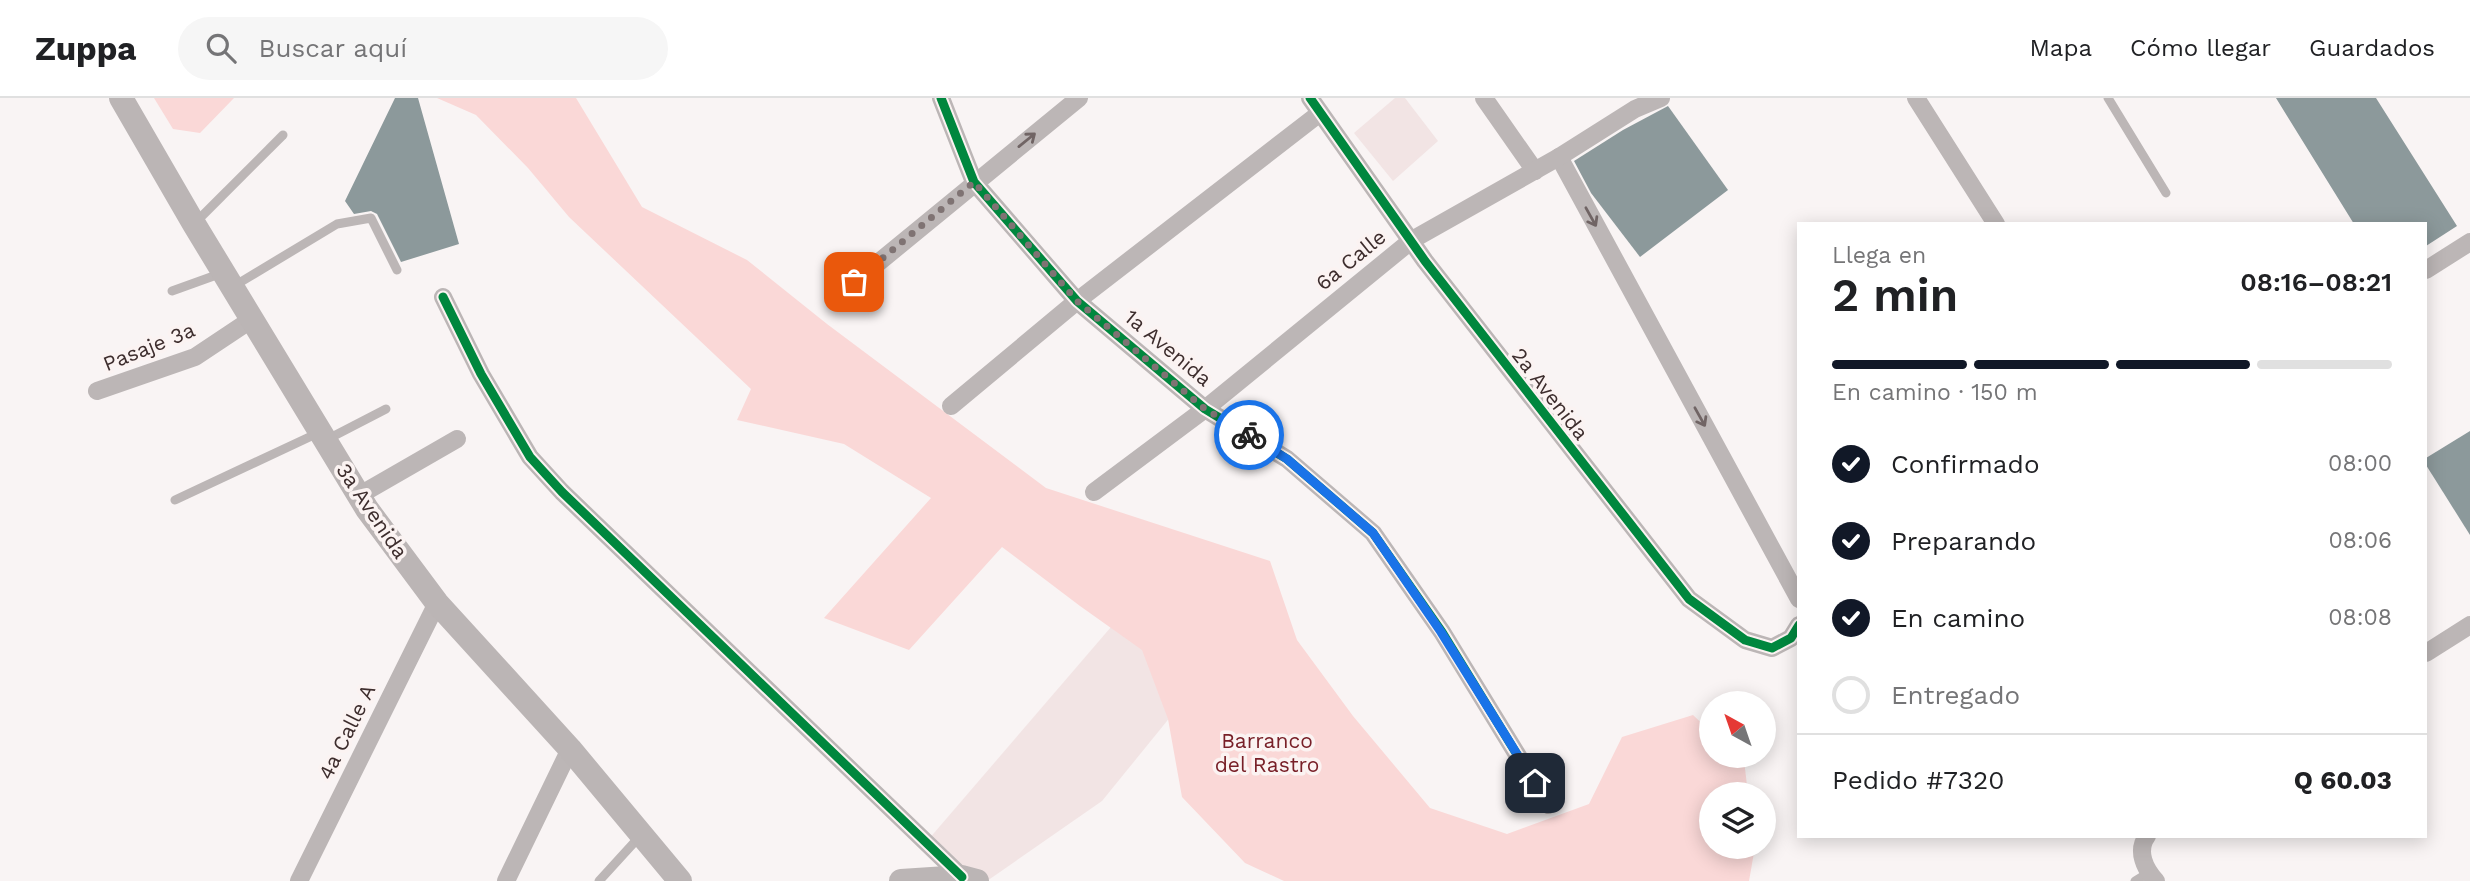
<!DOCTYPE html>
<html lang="es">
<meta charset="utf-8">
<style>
body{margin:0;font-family:"Work Sans",sans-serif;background:#f6f6f6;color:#202124;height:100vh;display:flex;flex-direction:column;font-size:26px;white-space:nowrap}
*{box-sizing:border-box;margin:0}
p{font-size:23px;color:#757577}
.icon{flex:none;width:38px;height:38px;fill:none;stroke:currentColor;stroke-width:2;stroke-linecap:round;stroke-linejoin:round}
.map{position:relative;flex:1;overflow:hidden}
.details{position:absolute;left:1797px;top:124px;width:630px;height:616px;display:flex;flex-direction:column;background:#fff;border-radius:0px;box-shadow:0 4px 18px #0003}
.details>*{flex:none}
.needle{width:46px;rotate:320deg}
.buttons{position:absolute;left:1699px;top:593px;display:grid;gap:14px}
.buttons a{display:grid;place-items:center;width:77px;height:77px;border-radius:50%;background:#fff;box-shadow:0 4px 18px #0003;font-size:35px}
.pin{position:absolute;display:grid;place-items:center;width:60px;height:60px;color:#fff;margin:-30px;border-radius:14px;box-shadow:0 4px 10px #0006}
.courier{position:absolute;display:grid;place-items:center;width:70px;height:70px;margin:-35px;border:5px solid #1a73e8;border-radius:50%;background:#fff;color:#222;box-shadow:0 2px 9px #0007}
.head em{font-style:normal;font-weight:600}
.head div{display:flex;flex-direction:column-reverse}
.head{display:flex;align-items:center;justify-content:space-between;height:119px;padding:0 35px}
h1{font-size:46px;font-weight:600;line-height:52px}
.bar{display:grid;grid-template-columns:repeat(4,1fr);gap:10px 7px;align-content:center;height:84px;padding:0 35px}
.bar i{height:9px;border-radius:5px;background:#e0e0e0}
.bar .active{background:#111827}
.bar p{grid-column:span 4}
.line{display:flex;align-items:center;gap:18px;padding:0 35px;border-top:2px solid #e0e0e0}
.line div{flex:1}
ol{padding:0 35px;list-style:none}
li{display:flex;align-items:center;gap:21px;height:77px}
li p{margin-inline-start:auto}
li .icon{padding:7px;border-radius:50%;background:#111827;color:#fff;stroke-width:4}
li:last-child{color:#757577}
li i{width:38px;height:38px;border:4px solid #e0e0e0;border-radius:50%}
header{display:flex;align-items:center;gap:42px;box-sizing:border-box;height:98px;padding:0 35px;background:#fff;border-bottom:2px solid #e0e0e0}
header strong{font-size:33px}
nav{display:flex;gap:38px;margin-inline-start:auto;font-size:24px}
.search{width:490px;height:63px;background:#f6f6f6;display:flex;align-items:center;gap:18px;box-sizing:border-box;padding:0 24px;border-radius:38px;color:#757577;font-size:26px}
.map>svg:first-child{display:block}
.built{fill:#f2e4e4}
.green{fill:#fad8d7}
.building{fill:#8c999b}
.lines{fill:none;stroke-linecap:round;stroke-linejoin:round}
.service{stroke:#bcb6b6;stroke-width:9}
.minor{stroke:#bcb6b6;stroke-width:18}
.secondary{stroke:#bbb5b5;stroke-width:24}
.cycleway-casing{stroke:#fbf3f2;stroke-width:13}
.cycleway{stroke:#00873e;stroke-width:9}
.oneway{stroke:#706464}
.done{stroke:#7f7373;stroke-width:7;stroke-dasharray:0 12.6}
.route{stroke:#1a73e8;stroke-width:9}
.labels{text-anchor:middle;stroke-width:7;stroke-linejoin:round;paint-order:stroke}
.street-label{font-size:21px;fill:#3d2d2d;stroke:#fbf3f2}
.park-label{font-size:21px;fill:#782028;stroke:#fbf3f2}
</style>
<header>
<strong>Zuppa</strong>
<div class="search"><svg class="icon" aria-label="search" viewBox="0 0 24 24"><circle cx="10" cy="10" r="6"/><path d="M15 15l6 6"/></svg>Buscar aquí</div>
<nav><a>Mapa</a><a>Cómo llegar</a><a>Guardados</a></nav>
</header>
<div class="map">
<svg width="2470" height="783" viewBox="0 0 2470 783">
<rect width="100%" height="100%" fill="#f9f4f4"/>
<g class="built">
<polygon points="1395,0 1405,0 1438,43 1393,83 1354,35"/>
<polygon points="1154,479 1236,538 1102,703 987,783 982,783 928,742"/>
</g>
<g class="green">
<polygon points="154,0 234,0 200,35 173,31"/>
<polygon points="437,0 576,0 642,109 747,162 827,226 1046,390 1270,463 1297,542 1353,618 1430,710 1507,736 1589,706 1622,639 1693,617 1711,634 1712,658 1739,658 1744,662 1748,696 1712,696 1712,749 1755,749 1749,783 1284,783 1245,765 1182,699 1168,621 1142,552 1080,508 1002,449 909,552 824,520 931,400 844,346 737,322 751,291 569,119 528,70 476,17"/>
</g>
<g class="building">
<polygon points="395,0 418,0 459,146 401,164 377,116 371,113 354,116 345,103"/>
<polygon points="2276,0 2376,0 2457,128 2426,148 2426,126 2354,126"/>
<polygon points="1668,8 1728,92 1640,159 1591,95 1574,63 1623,32"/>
<polygon points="2470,333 2470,437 2426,367 2426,360"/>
</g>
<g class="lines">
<g class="service">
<polyline points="2108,0 2166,95"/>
<polyline points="195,125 283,37"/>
<polyline points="234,188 337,126 371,120 397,172"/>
<polyline points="172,193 222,175"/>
<polyline points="326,342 386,311"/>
<polyline points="175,402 318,335"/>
<polyline points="599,783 641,737"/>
<polyline points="2135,783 2148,775"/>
</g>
<g class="minor">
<polyline points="941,0 974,84 1077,203 1205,311 1287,361 1373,435 1442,534 1548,707"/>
<polyline points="1310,0 1425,163 1689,501 1745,542 1772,550 1791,540 1799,527"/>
<polyline points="1484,0 1535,73"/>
<polyline points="1916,0 1996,126"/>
<polyline points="1559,59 1799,501"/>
<polyline points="2426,172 2470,144"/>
<polyline points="443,199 481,276 530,359 562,394 962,779"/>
<polyline points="834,201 1079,0"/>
<polyline points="97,293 195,259 252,221"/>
<polyline points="951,308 1077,203 1320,15"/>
<polyline points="1094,394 1205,311 1412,142 1559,59 1635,11 1661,0"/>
<polyline points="358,398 457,341"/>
<polyline points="2426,555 2470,527"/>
<path d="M 2147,738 C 2136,753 2145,771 2156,783"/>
<polyline points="299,783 437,505"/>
<polyline points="506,783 570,651"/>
</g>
<g class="secondary">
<polyline points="121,0 194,126 367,411 437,505 570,651 680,783"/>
<polyline points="901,783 962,779 977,783"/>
</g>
<g class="cycleway-casing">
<g id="cycleway">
<polyline points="941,0 974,84 1077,203 1205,311 1287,361 1373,435 1442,534 1548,707"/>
<polyline points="1310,0 1425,163 1689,501 1745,542 1772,550 1791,540 1799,527"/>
<polyline points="443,199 481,276 530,359 562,394 962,779"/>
</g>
</g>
<use href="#cycleway" class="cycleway"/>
</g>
<defs><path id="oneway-shaft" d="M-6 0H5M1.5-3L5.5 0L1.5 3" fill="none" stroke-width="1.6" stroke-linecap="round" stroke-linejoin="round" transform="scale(1.75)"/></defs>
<g class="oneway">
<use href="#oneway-shaft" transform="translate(1027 42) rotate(-39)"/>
<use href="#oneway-shaft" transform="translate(1591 119) rotate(61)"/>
<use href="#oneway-shaft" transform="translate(1700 319) rotate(61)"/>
</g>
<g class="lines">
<polyline class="done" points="854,184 974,84 1077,203 1205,311 1249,337"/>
<polyline class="route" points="1249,337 1287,361 1373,435 1441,534 1535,685"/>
</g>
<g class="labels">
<g class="street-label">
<text transform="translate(1351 162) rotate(-39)" y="7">6a Calle</text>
<text transform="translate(149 249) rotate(-22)" y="7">Pasaje 3a</text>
<text transform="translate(1168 250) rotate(40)" y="7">1a Avenida</text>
<text transform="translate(1550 296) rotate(52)" y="7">2a Avenida</text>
<text transform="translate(372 413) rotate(56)" y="7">3a Avenida</text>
<text transform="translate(347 634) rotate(-64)" y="7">4a Calle A</text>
</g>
<g class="park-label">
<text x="1267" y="650">Barranco<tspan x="1267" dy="24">del Rastro</tspan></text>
</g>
</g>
</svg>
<div class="buttons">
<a><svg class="needle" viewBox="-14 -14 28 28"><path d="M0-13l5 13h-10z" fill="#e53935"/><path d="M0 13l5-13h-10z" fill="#757577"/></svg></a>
<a><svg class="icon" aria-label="layers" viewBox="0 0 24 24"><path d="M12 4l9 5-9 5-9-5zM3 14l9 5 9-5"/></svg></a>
</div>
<div class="pin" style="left:854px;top:184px;background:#ea580c"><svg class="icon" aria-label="bag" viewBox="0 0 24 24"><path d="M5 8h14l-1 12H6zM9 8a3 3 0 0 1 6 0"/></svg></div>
<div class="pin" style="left:1535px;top:685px;background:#1f2937"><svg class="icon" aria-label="home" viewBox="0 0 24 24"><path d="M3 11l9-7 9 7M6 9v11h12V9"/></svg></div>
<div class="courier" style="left:1249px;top:337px"><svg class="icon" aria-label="bike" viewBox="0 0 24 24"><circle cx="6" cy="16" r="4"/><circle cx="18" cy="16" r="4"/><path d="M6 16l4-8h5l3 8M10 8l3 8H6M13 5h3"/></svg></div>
<section class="details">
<div class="head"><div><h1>2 min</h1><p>Llega en</p></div><em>08:16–08:21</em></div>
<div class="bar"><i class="active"></i><i class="active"></i><i class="active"></i><i></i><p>En camino · 150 m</p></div>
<ol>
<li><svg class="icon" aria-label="check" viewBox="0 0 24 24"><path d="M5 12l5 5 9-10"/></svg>Confirmado<p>08:00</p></li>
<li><svg class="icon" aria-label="check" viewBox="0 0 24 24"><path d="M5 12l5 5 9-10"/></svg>Preparando<p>08:06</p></li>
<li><svg class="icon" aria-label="check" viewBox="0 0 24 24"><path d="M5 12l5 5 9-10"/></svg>En camino<p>08:08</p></li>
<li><i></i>Entregado</li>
</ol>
<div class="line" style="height:91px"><div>Pedido #7320</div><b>Q 60.03</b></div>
</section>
</div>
